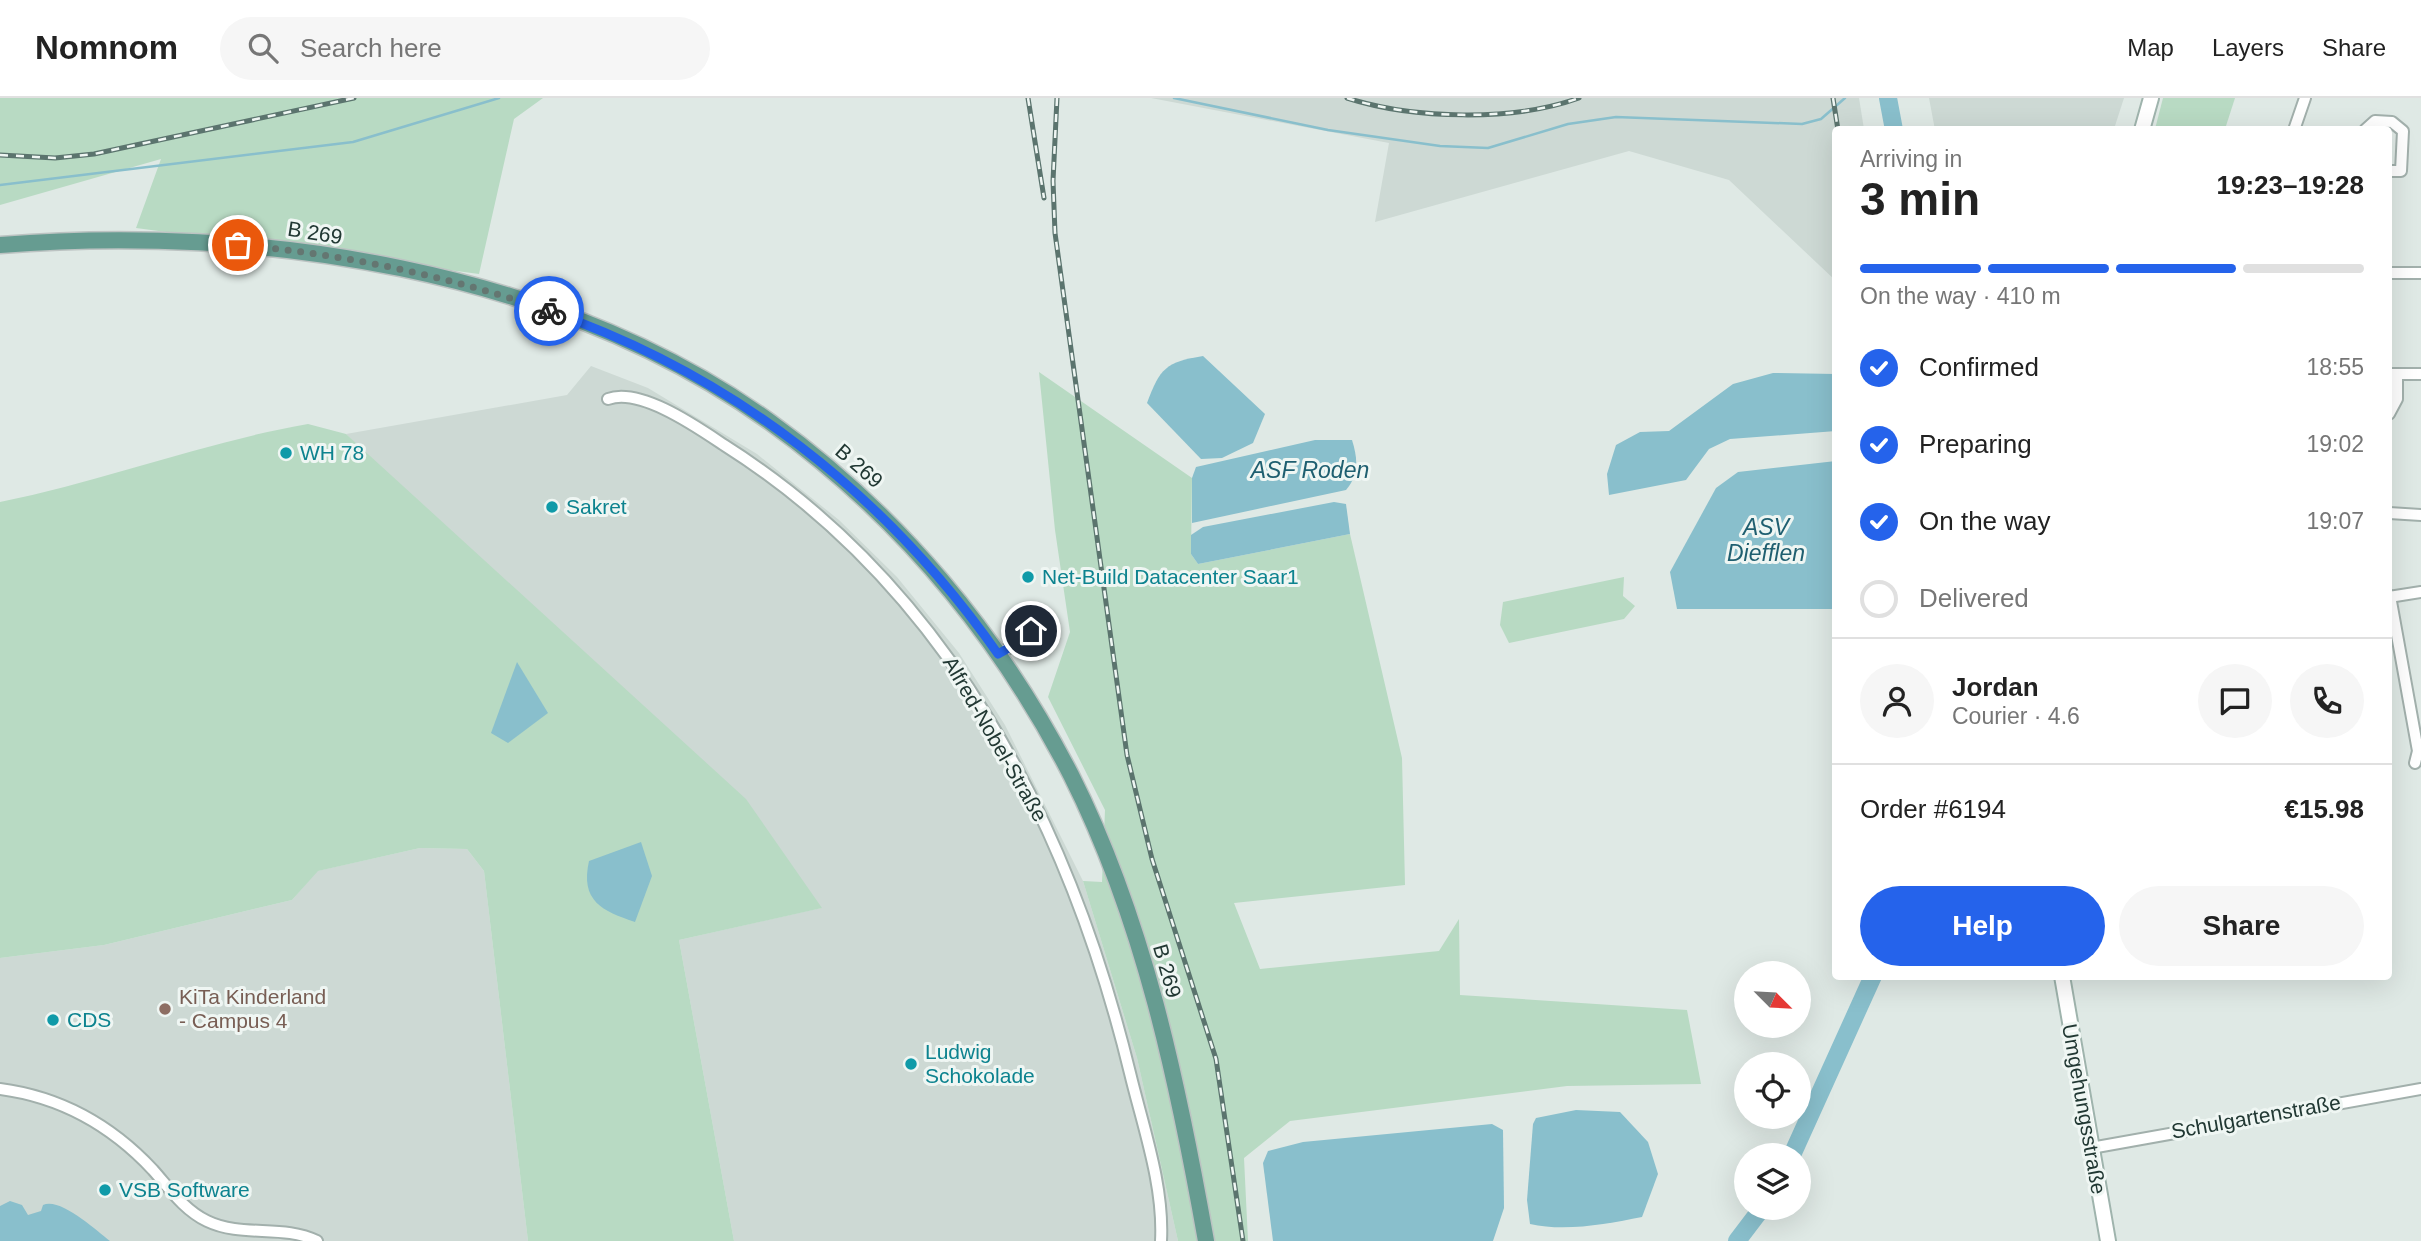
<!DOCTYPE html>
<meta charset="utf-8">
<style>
body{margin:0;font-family:Arial,sans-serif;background:#f6f6f6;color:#222;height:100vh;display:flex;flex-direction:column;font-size:26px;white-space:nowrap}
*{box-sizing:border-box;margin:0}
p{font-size:23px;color:#767676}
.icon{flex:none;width:38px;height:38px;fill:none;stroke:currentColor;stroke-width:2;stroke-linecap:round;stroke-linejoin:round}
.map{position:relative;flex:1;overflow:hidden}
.drawer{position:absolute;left:1832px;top:28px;width:560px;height:854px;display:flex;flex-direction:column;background:#fff;border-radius:7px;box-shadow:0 7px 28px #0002}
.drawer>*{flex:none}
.needle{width:46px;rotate:114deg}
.tools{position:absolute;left:1734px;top:863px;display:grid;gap:14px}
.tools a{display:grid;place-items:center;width:77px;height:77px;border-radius:50%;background:#fff;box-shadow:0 7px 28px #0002;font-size:35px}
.pin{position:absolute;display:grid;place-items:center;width:60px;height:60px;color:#fff;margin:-30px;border:4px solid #fff;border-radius:50%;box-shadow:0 2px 7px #0007}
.courier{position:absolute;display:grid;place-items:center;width:70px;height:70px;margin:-35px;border:5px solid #2563eb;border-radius:50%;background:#fff;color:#222;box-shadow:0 2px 9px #0007}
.headline em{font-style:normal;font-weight:600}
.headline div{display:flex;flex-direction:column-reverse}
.headline{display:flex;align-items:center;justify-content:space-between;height:119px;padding:0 28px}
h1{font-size:46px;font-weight:600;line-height:52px}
.bar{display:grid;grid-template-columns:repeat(4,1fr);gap:10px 7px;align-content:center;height:84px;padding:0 28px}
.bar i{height:9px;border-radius:5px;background:#e0e0e0}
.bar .active{background:#2563eb}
.bar p{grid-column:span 4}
.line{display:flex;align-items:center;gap:18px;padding:0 28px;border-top:2px solid #e0e0e0}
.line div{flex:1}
.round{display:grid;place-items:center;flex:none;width:74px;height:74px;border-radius:37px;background:#f6f6f6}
ol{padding:0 28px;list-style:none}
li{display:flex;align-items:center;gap:21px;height:77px}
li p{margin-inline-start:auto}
li .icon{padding:7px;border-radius:50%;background:#2563eb;color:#fff;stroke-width:4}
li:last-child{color:#767676}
li i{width:38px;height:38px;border:4px solid #e0e0e0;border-radius:50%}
.cta{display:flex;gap:14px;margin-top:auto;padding:14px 28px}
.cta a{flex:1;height:80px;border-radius:42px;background:#2563eb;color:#fff;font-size:28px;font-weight:600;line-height:80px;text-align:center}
.cta a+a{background:#f6f6f6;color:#222}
header{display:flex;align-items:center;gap:42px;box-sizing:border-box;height:98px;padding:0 35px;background:#fff;border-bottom:2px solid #e0e0e0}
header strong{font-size:33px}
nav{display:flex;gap:38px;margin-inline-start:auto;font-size:24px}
.search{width:490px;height:63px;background:#f6f6f6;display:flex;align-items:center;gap:18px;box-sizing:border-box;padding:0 24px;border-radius:38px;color:#767676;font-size:26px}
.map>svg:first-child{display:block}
.built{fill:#cdd9d4}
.green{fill:#b8dac3}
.water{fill:#89bfcc}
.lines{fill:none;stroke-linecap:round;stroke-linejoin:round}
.stream{stroke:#89bfcc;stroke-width:2.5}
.river{stroke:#89bfcc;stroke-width:18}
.street-casing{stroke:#a2b0ac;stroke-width:14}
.secondary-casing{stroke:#9fb4ad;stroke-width:18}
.primary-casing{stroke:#bcc3c2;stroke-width:19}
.street{stroke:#fff;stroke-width:10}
.secondary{stroke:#fff;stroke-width:14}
.primary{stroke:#669c91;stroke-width:16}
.rail-casing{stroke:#5b746e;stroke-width:5}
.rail{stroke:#eff6f3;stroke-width:2.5;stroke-dasharray:8;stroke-linecap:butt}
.done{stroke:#647671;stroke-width:7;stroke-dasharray:0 12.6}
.route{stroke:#2563eb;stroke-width:9}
.culture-dot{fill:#0f9aa8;stroke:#eff6f3;stroke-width:2.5}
.education-dot{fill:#8d6e63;stroke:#eff6f3;stroke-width:2.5}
.labels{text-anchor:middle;stroke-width:6;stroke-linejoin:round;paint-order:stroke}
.street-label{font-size:21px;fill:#213833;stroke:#eff6f3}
.culture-label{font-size:21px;fill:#0d838f;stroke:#eff6f3;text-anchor:start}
.education-label{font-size:21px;fill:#785e54;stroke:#eff6f3;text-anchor:start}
.water-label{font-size:23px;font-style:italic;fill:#1f5f70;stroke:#eff6f3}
</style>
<header>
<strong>Nomnom</strong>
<div class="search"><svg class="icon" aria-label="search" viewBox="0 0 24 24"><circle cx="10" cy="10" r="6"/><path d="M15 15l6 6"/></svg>Search here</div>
<nav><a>Map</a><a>Layers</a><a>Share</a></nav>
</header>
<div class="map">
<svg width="2421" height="1143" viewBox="0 0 2421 1143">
<rect width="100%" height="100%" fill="#dfe9e5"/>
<g class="built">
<polygon points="1151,0 1859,0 1864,31 1836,32 1836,183 1729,82 1629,53 1375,124 1389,45"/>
<polygon points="1929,0 2124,0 2114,31 1935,32"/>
<polygon points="591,268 648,290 757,356 839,422 897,479 959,555 1005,627 1083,783 1137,960 1178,1143 734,1143 679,842 821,810 346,336 567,297"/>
<polygon points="420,750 467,751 484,773 528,1143 0,1143 0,860 104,847 292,802 317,773"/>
</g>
<g class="green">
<polygon points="0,0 543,0 514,21 479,176 136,130 161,61 0,107"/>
<polygon points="2163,0 2235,0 2225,31 2155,31"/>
<polygon points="1039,274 1192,380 1191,456 1198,466 1350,436 1402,660 1405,787 1234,805 1260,871 1439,853 1459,821 1460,897 1687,912 1701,986 1567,988 1290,1023 1244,1060 1248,1143 1178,1143 1137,960 1083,783 1102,784 1105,712 1048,599 1070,534 1055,432"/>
<path d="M 308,326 L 346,336 L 746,701 L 822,810 L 679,842 L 734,1143 L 528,1143 L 484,773 L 467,751 L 420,750 L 318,773 L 292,802 L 104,847 L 0,860 L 0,404 C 104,383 204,344 308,326 Z"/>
<polygon points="1624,479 1623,498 1635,508 1624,521 1509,545 1500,527 1503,504"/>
</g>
<g class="water">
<path d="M 1203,258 L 1265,316 L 1253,345 L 1222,360 L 1201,361 L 1147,305 C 1160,270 1166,264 1203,258 Z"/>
<polygon points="1773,275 1836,276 1836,333 1730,341 1709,351 1686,382 1609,397 1607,376 1616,347 1640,334 1669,333 1733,286"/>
<path d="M 1315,342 L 1352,342 C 1358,361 1359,377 1346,392 L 1192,425 L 1192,380 L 1196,369 Z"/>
<polygon points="1836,363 1836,511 1677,511 1670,474 1716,390 1738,374"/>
<polygon points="1334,404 1346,406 1350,436 1198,466 1191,456 1191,437 1203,429"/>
<polygon points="517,564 548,615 508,645 491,635"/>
<path d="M 641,744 L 652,778 L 635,824 C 602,813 580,803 589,763 Z"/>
<path d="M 1576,1012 L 1620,1014 L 1648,1044 L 1658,1076 L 1642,1119 C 1607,1126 1565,1134 1530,1126 L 1527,1102 L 1533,1026 L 1536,1020 Z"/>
<polygon points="1492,1026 1503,1032 1504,1110 1493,1143 1273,1143 1263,1065 1268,1053 1303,1044"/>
<path d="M 10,1103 L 22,1107 L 28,1117 L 41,1113 L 43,1107 C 60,1099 96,1132 110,1143 L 0,1143 L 0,1108 Z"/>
</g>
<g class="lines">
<g class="stream">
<polyline points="1174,0 1328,32 1440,48 1488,50 1568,26 1616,19 1802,26 1821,21 1845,0"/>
<polyline points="0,87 353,44 499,0"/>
</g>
<g class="river">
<polyline points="1888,0 1894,32"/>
<polyline points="1792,1057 1873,878"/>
<polyline points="1737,1143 1762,1110"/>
</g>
<g class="street-casing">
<g id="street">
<polyline points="2294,32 2305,0"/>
<polyline points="2365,32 2375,23 2392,24 2403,33 2401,73 2389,73"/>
<polyline points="2389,175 2421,175"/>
<polyline points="2389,276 2421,276"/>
<path d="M 608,301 C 640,289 697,329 724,347 C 947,488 1069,724 1130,975 C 1143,1029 1164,1087 1161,1143"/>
<polyline points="2389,316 2397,301 2397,276"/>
<polyline points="2389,415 2421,417"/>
<polyline points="2390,498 2418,653 2415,665"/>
<polyline points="2389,499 2421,494"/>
<polyline points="998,556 1023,542 1031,532"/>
<path d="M 0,991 C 61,999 111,1027 153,1072 C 169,1090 184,1112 207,1123 C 242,1140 283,1126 317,1143"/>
<polyline points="2091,1050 2421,991"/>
</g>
</g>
<g class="secondary-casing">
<g id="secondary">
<polyline points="2142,32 2151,0"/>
<polyline points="2062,878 2108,1143"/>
</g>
</g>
<g class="primary-casing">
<path id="primary" d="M 0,147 C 256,126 557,171 770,324 C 898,416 999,537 1071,677 C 1144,822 1178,985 1206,1143"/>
</g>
<use href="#street" class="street"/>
<use href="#secondary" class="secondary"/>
<use href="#primary" class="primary"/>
<g class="rail-casing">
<g id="rail">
<polyline points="1028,0 1044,100"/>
<polyline points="1057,0 1053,83 1055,135 1127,657 1152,761 1216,961 1243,1143"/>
<path d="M 1347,0 C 1413,21 1513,24 1579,0"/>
<polyline points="1833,0 1838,32"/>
<polyline points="0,57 55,60 94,56 354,0"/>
</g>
</g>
<use href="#rail" class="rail"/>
</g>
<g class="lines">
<path class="done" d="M 238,147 C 344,156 448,178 549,213"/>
<path class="route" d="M 549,213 C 733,277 886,396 998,556 L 1023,542 L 1031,533"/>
</g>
<g class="culture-dot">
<circle cx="286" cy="355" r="7"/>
<circle cx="552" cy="409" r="7"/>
<circle cx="1028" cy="479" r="7"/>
<circle cx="53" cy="922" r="7"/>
<circle cx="911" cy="966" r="7"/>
<circle cx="105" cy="1092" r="7"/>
</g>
<circle class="education-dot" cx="165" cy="911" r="7"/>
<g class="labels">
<g class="street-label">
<text transform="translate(315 135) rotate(9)" y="7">B 269</text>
<text transform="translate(859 368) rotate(41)" y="7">B 269</text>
<text transform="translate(995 641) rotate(60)" y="7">Alfred-Nobel-Straße</text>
<text transform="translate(1167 873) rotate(74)" y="7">B 269</text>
<text transform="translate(2084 1011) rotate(80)" y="7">Umgehungsstraße</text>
<text transform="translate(2256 1019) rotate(-10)" y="7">Schulgartenstraße</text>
</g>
<g class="culture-label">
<text x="300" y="362">WH 78</text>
<text x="566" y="416">Sakret</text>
<text x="1042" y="486">Net-Build Datacenter Saar1</text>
<text x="67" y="929">CDS</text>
<text x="925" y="961">Ludwig<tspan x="925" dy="24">Schokolade</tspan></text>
<text x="119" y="1099">VSB Software</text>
</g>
<g class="education-label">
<text x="179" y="906">KiTa Kinderland<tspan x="179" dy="24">- Campus 4</tspan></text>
</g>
<g class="water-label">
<text x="1310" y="380">ASF Roden</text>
<text x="1766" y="437">ASV<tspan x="1766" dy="26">Diefflen</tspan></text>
</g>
</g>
</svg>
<div class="tools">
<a><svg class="needle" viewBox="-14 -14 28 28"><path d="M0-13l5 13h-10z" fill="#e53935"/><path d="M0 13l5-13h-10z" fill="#767676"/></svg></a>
<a><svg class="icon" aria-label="locate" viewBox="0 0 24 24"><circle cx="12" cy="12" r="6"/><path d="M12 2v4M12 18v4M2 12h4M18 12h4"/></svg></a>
<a><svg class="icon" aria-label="layers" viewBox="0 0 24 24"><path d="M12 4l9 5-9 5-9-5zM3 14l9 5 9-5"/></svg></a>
</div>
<div class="pin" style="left:238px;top:147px;background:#ea580c"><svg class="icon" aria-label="bag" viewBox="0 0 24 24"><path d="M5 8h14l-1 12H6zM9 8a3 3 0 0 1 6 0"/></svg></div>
<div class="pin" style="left:1031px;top:533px;background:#1f2937"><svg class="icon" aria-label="home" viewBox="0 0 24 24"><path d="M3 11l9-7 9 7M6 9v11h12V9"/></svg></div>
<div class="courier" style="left:549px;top:213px"><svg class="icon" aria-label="bike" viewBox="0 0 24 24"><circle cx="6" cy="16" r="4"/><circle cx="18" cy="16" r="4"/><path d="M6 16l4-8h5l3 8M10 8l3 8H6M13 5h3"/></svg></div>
<section class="drawer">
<div class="headline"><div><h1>3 min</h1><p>Arriving in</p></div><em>19:23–19:28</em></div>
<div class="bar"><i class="active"></i><i class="active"></i><i class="active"></i><i></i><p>On the way · 410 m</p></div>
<ol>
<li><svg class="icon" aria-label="check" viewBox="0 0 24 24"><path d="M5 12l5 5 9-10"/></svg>Confirmed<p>18:55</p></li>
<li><svg class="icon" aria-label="check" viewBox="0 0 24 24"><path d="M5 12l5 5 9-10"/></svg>Preparing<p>19:02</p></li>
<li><svg class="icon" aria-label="check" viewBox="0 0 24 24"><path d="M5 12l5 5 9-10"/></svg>On the way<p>19:07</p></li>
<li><i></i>Delivered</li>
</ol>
<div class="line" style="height:126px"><a class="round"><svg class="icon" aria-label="person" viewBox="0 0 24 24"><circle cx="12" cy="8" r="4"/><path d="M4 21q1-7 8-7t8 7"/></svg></a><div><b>Jordan</b><p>Courier · 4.6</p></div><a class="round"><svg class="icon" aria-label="chat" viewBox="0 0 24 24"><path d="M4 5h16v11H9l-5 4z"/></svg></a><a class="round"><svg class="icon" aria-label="phone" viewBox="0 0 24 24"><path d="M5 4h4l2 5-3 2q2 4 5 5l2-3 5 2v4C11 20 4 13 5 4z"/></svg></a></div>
<div class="line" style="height:91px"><div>Order #6194</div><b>€15.98</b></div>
<div class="cta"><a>Help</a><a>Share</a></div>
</section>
</div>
